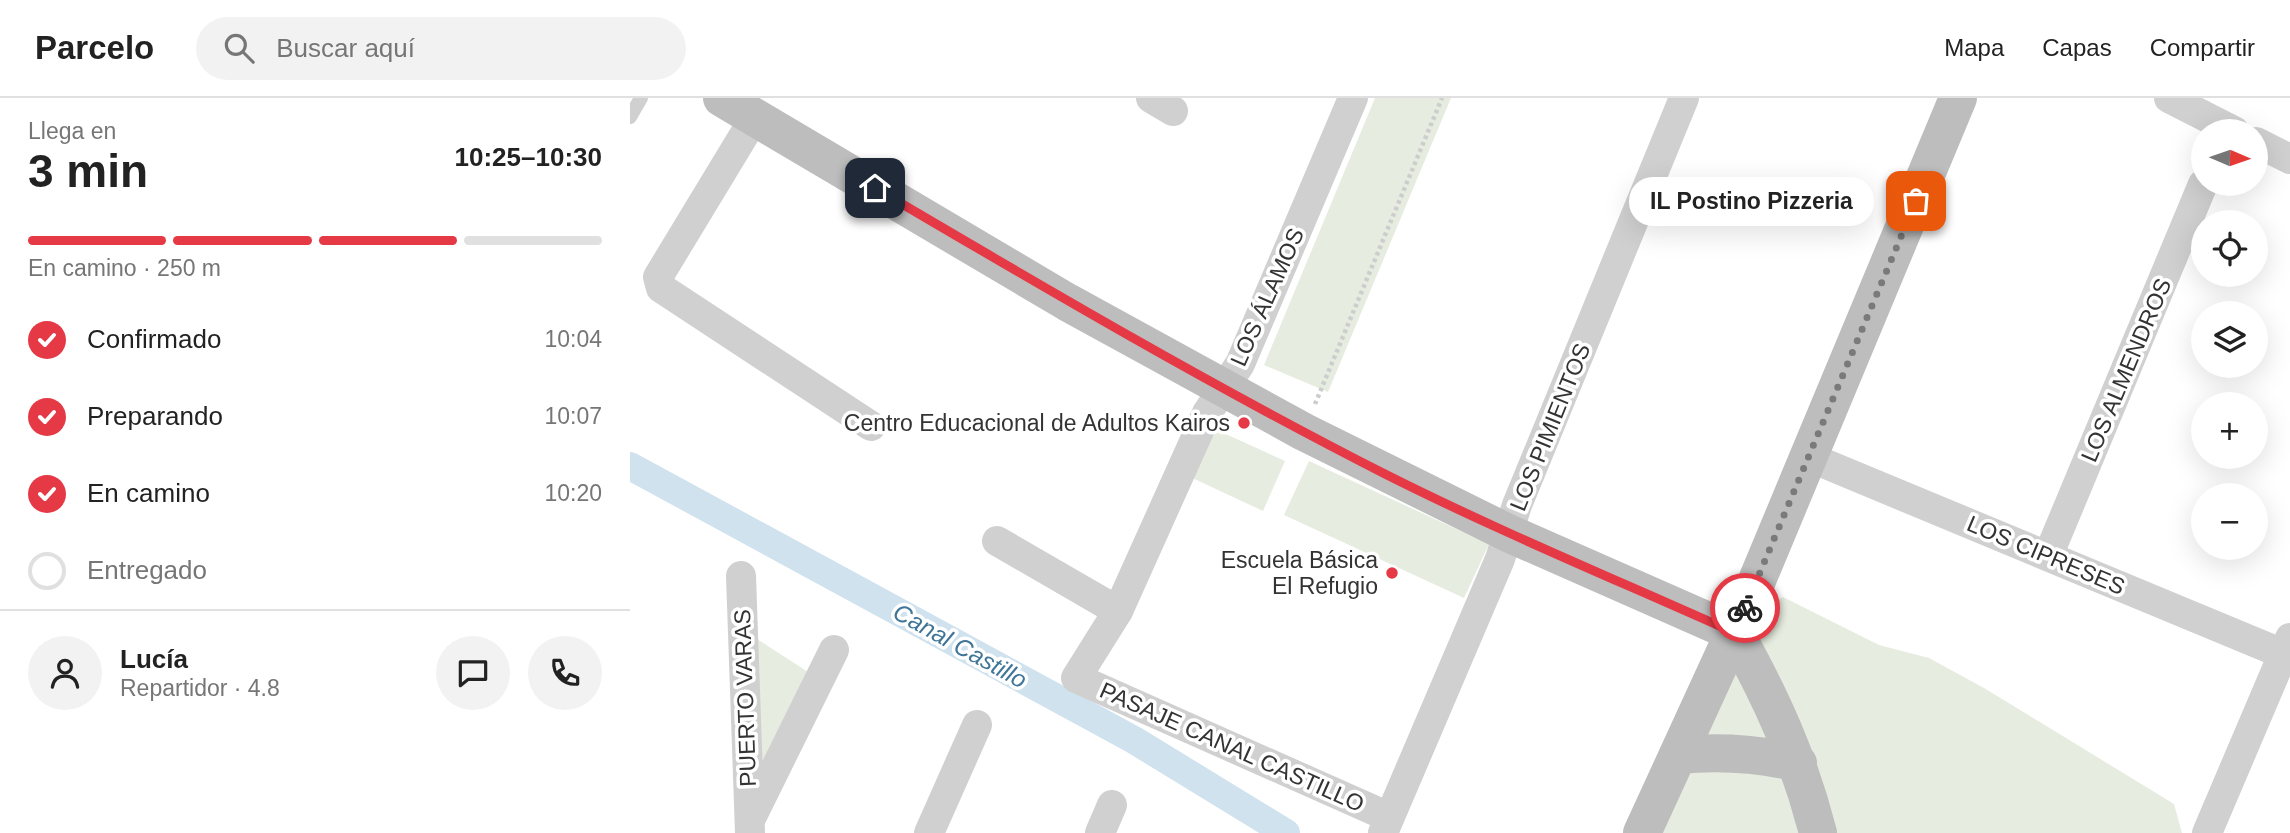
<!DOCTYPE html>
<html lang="es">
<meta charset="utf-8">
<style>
body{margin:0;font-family:Helvetica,sans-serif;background:#f2f2f2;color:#222;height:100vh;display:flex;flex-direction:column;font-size:26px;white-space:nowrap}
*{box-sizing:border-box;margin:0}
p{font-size:23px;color:#767676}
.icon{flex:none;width:38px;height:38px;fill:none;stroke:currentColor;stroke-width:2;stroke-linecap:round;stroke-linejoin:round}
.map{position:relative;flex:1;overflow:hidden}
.sheet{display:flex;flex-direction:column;background:#fff;width:630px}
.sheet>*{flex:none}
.needle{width:46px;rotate:92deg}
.controls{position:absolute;left:1561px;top:21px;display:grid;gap:14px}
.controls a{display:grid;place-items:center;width:77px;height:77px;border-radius:50%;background:#fff;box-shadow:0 7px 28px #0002;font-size:35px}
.pin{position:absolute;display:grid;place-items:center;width:60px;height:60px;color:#fff;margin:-30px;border-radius:14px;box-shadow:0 4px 10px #0006}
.courier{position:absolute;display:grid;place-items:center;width:70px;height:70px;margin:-35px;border:5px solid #e63946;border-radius:50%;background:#fff;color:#222;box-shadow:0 2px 9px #0007}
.bubble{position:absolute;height:49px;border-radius:24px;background:#fff;box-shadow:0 7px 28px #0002;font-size:23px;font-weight:700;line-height:49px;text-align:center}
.head em{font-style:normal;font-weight:700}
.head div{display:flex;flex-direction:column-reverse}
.head{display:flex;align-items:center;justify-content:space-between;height:119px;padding:0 28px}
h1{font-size:46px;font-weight:700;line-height:52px}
.bar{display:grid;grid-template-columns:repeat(4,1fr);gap:10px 7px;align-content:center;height:84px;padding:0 28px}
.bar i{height:9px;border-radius:5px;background:#e0e0e0}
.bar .current{background:#e63946}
.bar p{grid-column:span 4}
.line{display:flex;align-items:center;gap:18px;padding:0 28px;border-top:2px solid #e0e0e0}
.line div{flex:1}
.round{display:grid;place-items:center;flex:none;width:74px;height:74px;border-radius:37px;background:#f2f2f2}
ol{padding:0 28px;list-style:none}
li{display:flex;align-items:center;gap:21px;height:77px}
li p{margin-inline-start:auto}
li .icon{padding:7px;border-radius:50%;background:#e63946;color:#fff;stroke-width:4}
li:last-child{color:#767676}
li i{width:38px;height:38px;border:4px solid #e0e0e0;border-radius:50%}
header{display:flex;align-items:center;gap:42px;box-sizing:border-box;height:98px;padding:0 35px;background:#fff;border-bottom:2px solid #e0e0e0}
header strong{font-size:33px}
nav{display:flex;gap:38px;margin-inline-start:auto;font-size:24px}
.search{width:490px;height:63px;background:#f2f2f2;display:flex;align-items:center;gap:18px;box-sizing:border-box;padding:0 24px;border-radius:38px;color:#767676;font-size:26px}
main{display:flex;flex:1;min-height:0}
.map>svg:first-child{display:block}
.green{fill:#e6ecdf}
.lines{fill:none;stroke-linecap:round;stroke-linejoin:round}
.canal{stroke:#cfe2ee;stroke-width:28}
.path{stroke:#cdcdcd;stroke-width:4.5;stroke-dasharray:3.5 3.5;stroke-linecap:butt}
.lane{stroke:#d0d0d0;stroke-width:14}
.street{stroke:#d0d0d0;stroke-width:30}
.secondary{stroke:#bdbdbd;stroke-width:38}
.done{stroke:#7a7a7a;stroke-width:7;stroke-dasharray:0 12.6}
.route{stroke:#e63946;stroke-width:9}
.poi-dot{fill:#e63946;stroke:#fff;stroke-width:2.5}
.labels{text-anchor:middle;stroke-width:7;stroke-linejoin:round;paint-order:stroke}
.street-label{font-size:23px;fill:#333;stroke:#fff}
.poi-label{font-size:23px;fill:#333;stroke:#fff;text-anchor:end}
.water-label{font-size:24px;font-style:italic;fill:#3f7597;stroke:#fff}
</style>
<header>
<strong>Parcelo</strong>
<div class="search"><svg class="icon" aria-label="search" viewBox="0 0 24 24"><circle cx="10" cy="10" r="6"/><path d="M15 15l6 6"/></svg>Buscar aquí</div>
<nav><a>Mapa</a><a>Capas</a><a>Compartir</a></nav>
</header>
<main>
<section class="sheet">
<div class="head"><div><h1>3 min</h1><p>Llega en</p></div><em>10:25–10:30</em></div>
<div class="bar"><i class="current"></i><i class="current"></i><i class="current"></i><i></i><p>En camino · 250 m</p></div>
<ol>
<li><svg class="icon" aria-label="check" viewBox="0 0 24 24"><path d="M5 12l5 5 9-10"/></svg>Confirmado<p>10:04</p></li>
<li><svg class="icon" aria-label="check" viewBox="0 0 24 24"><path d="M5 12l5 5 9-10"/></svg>Preparando<p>10:07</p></li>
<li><svg class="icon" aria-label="check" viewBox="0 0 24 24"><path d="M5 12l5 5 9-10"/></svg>En camino<p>10:20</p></li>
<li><i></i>Entregado</li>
</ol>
<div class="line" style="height:126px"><a class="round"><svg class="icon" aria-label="person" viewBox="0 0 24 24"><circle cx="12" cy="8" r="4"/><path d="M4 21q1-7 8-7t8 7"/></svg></a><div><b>Lucía</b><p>Repartidor · 4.8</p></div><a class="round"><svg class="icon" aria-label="chat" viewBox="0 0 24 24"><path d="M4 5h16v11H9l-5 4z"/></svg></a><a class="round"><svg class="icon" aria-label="phone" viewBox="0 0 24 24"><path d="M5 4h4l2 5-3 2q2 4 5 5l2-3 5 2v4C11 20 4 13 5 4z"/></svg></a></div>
</section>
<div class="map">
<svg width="1660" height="735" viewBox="0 0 1660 735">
<rect width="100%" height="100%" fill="#fff"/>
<g class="green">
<polygon points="745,0 821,0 698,294 634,267"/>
<polygon points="580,329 655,363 633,413 558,378"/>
<polygon points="679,363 859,446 834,500 654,417"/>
<polygon points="1153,499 1249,547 1299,560 1354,590 1544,706 1552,735 1022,735 1132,512"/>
<polygon points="124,539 178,574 129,679"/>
</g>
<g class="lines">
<polyline class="canal" points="0,368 504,642 656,735"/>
<polyline class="path" points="685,306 812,0"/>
<polyline class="lane" points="0,19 11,0"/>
<g class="street">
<polyline points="521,0 543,13"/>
<polyline points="723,0 610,266 577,315 488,513 446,580 759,719"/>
<polyline points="1539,0 1604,33"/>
<polyline points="125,19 28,179 31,190 241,328"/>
<polyline points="1626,44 1660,61"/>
<polyline points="1179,359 1653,556"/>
<polyline points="367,443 488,513"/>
<polyline points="1418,458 1573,86"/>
<polyline points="111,478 120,735"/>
<polyline points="121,720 204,552"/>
<polyline points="299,735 347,627"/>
<polyline points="470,735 482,707"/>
<polyline points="753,735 870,461 887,407 1054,0"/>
<polyline points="1577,735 1660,540"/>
</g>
<g class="secondary">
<polyline points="92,0 437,204 674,334 878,435 1105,535"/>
<path d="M 1105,535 C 1142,601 1169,661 1188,735"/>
<path d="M 1048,657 C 1090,653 1127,655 1168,665"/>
<polyline points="1012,735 1118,504 1328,0"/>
</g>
</g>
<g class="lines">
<polyline class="done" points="1115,510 1286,103"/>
<path class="route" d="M 245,90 C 413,189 580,287 753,375 C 868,433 987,482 1105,535 L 1115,510"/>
</g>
<g class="poi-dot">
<circle cx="614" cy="325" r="7"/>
<circle cx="762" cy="475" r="7"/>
</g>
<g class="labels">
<g class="street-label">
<text transform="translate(637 199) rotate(-66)" y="8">LOS ÁLAMOS</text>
<text transform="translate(1496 272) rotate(-67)" y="8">LOS ALMENDROS</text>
<text transform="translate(920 329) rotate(-68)" y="8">LOS PIMIENTOS</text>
<text transform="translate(1416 457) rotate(23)" y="8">LOS CIPRESES</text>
<text transform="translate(115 600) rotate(-92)" y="8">PUERTO VARAS</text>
<text transform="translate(602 649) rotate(24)" y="8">PASAJE CANAL CASTILLO</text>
</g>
<g class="poi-label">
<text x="600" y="333">Centro Educacional de Adultos Kairos</text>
<text x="748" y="470">Escuela Básica<tspan x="748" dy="26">El Refugio</tspan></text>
</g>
<g class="water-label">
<text transform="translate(330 548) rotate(29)" y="8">Canal Castillo</text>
</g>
</g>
</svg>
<div class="controls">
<a><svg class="needle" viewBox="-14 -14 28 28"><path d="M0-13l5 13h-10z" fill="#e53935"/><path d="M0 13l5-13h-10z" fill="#767676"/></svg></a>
<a><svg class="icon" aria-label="locate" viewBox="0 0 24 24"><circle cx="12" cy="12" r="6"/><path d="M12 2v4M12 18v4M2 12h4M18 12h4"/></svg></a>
<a><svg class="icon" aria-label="layers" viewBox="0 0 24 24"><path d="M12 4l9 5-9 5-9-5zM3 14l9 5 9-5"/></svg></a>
<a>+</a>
<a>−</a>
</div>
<div class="pin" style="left:1286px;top:103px;background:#ea580c"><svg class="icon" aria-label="bag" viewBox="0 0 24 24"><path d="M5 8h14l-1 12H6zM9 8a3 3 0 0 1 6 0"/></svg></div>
<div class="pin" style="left:245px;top:90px;background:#1f2937"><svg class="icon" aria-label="home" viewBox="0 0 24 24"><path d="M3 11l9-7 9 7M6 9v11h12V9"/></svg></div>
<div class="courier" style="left:1115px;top:510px"><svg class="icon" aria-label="bike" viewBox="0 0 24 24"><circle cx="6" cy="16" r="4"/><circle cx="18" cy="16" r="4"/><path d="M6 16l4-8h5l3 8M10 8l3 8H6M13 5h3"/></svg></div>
<div class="bubble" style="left:999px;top:79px;width:245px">IL Postino Pizzeria</div>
</div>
</main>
